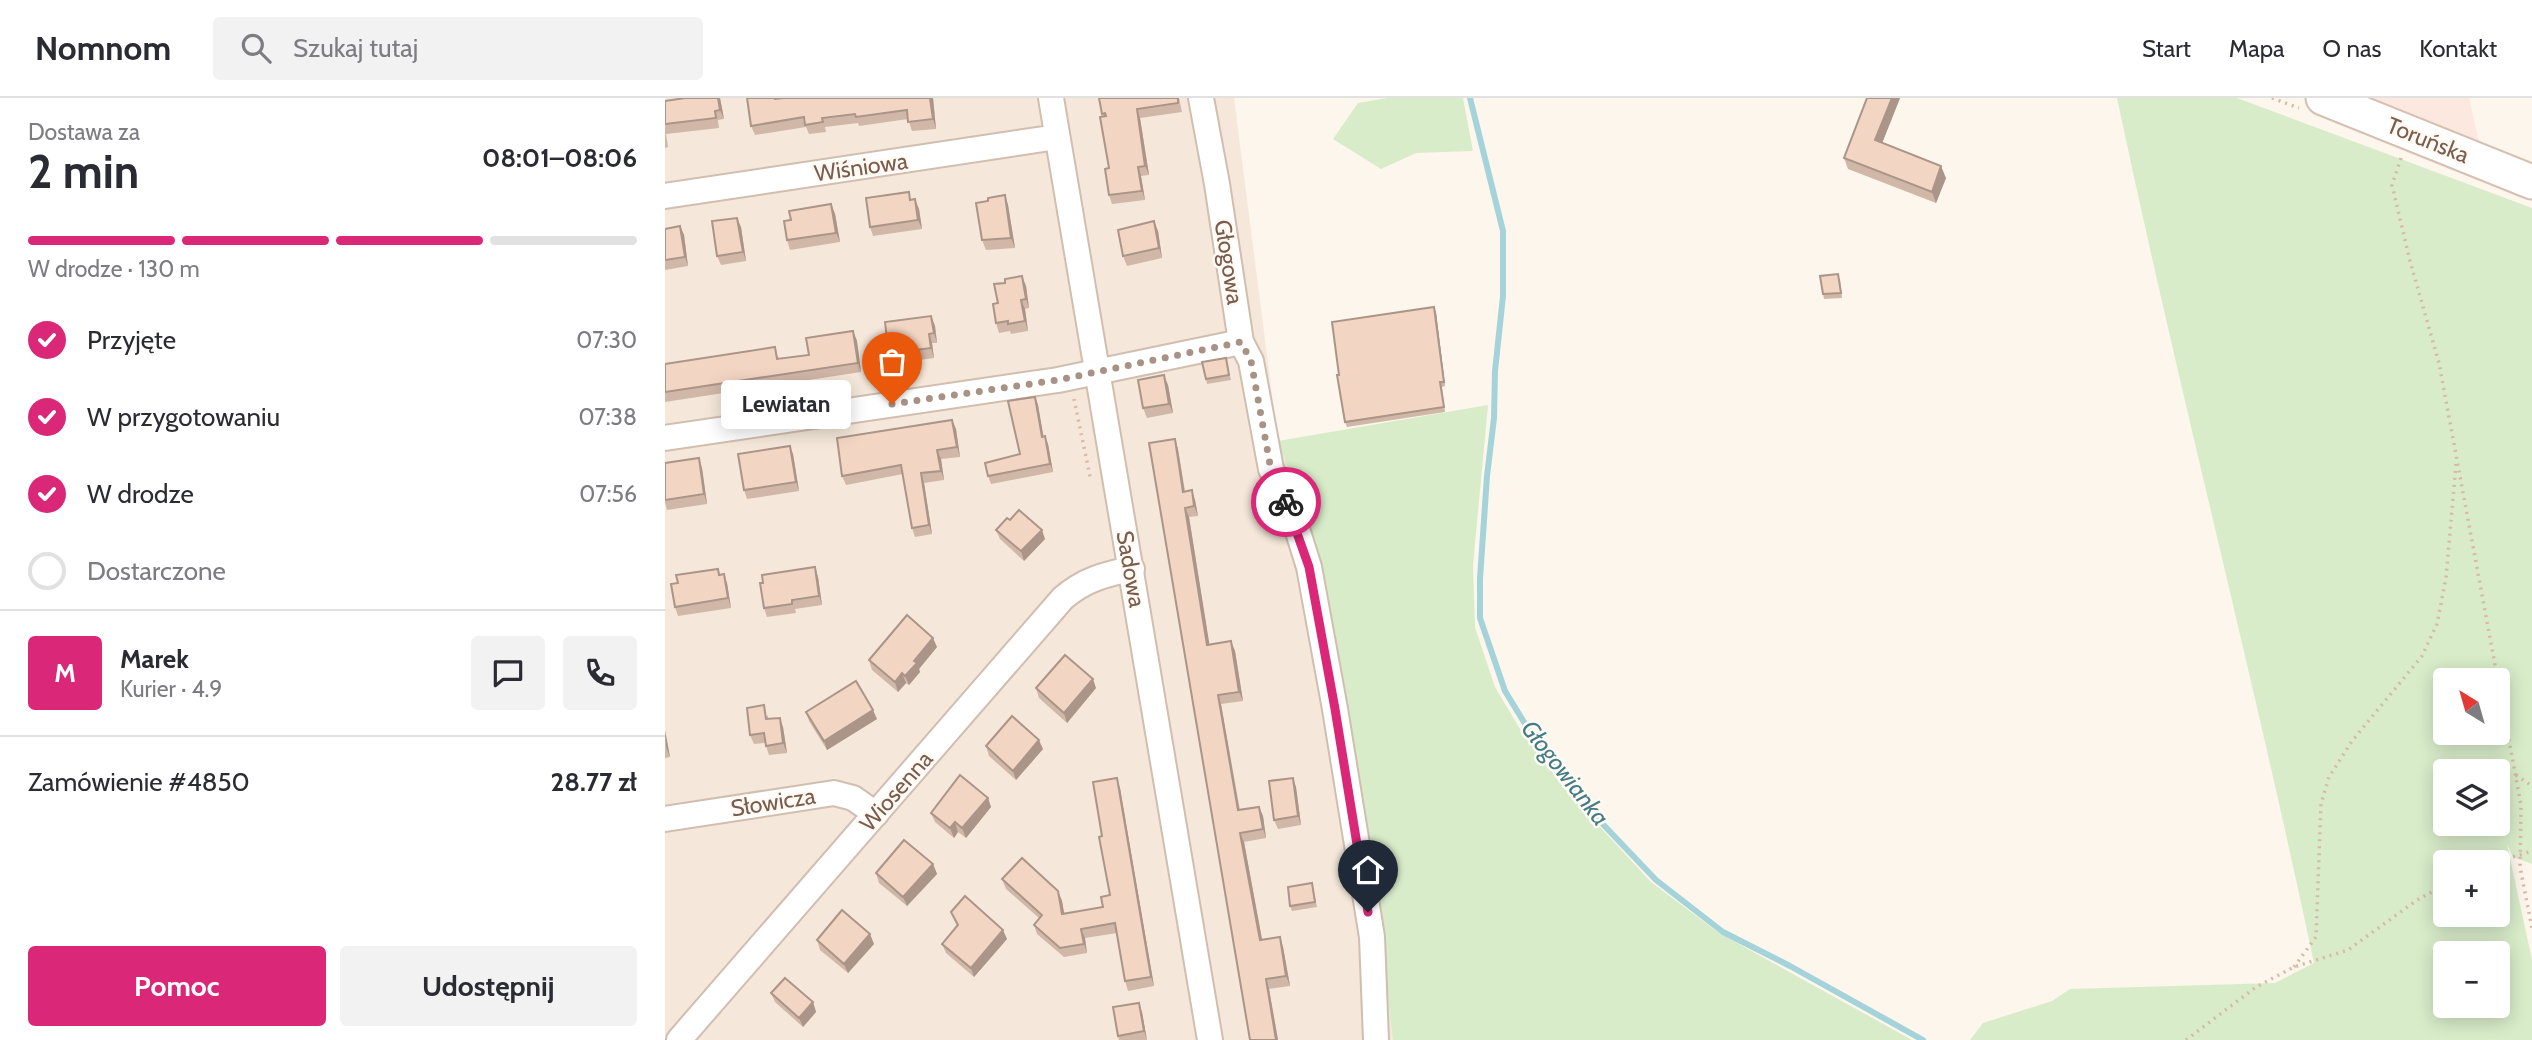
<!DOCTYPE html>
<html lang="pl">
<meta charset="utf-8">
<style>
body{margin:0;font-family:Cabin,sans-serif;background:#f2f2f3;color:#2b2b33;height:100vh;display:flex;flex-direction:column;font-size:26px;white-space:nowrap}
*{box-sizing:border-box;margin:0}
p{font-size:23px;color:#7c7c81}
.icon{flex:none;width:38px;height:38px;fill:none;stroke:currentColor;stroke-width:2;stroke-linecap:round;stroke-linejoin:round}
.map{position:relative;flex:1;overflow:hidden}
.sheet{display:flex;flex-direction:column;background:#fff;width:665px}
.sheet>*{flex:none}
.needle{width:46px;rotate:323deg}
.buttons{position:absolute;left:1768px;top:570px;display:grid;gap:14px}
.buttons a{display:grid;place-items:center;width:77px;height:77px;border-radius:7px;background:#fff;box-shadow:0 4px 18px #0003;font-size:35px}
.pin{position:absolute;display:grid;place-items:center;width:60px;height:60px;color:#fff;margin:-72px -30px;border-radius:50% 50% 50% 0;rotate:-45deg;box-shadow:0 0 7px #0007}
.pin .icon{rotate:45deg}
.courier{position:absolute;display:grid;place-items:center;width:70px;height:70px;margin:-35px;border:5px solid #db2777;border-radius:50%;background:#fff;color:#222;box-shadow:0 2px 9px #0007}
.bubble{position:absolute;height:49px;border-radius:7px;background:#fff;box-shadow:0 4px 18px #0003;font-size:23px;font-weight:700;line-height:49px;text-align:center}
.overview em{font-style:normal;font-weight:700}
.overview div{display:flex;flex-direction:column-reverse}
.overview{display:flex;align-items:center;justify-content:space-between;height:119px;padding:0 28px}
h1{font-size:46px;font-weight:700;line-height:52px}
.bar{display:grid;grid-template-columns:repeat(4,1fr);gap:10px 7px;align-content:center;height:84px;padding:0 28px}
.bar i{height:9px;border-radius:5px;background:#e1e1e2}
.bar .on{background:#db2777}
.bar p{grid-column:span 4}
.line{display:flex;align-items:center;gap:18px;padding:0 28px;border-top:2px solid #e1e1e2}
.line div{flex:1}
.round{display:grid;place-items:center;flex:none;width:74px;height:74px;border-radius:7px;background:#f2f2f3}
ol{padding:0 28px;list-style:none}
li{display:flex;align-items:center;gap:21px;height:77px}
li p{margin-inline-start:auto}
li .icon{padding:7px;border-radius:50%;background:#db2777;color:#fff;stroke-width:4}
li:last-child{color:#7c7c81}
li i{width:38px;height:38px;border:4px solid #e1e1e2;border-radius:50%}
.button{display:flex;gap:14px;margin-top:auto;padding:14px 28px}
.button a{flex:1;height:80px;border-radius:7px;background:#db2777;color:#fff;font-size:28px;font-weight:700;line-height:80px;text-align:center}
.button a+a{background:#f2f2f3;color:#2b2b33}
header{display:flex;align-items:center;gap:42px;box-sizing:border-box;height:98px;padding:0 35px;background:#fff;border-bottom:2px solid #e1e1e2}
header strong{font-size:33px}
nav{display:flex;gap:38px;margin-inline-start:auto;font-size:24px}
.search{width:490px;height:63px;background:#f2f2f3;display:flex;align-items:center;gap:18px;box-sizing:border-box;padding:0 24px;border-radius:7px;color:#7c7c81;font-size:26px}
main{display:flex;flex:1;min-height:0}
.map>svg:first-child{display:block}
.residential{fill:#f5e8da}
.commercial{fill:#fde8e0}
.green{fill:#d8ecc9;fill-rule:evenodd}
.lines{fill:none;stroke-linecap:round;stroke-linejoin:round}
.stream{stroke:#a5d3da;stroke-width:6}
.street-casing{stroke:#d1beb0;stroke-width:28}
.secondary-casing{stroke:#d6c0b0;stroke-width:37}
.path{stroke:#d9b8a5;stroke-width:3.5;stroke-dasharray:2 5;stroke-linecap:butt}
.street{stroke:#fff;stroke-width:24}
.secondary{stroke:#fff;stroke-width:33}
.wall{fill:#d1b7a8}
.shaded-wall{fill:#aa9588}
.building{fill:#f3d5c3;stroke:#aa9588;stroke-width:2}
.done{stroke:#a89285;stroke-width:7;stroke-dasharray:0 12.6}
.route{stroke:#db2777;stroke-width:9}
.labels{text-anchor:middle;stroke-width:5;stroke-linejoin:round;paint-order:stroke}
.street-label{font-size:23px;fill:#7a5c4d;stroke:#fffaf3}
.water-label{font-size:24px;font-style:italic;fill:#437c86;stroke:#fffaf3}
</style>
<header>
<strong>Nomnom</strong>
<div class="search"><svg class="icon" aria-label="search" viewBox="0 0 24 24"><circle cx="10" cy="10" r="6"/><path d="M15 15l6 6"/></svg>Szukaj tutaj</div>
<nav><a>Start</a><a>Mapa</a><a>O nas</a><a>Kontakt</a></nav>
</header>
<main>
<section class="sheet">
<div class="overview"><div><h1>2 min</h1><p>Dostawa za</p></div><em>08:01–08:06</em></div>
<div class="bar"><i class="on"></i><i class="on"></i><i class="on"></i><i></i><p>W drodze · 130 m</p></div>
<ol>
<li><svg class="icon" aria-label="check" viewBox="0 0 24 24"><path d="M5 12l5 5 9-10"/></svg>Przyjęte<p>07:30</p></li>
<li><svg class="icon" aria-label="check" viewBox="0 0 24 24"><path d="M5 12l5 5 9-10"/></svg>W przygotowaniu<p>07:38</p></li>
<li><svg class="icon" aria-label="check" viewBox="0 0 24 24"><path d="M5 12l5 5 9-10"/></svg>W drodze<p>07:56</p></li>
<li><i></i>Dostarczone</li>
</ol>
<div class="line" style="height:126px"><b class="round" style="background:#db2777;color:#fff">M</b><div><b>Marek</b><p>Kurier · 4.9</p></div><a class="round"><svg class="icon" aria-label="chat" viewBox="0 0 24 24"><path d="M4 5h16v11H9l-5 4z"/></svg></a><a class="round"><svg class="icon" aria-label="phone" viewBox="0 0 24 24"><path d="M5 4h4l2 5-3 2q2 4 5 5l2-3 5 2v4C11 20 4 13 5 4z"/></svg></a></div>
<div class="line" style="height:91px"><div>Zamówienie #4850</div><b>28.77 zł</b></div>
<div class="button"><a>Pomoc</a><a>Udostępnij</a></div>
</section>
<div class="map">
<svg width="1867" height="942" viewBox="0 0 1867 942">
<rect width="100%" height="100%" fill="#fdf6ec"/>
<polygon class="residential" points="0,0 569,0 613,343 642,424 713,824 728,942 0,942"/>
<polygon class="commercial" points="1693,0 1804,0 1815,49"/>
<g class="green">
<polygon points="722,0 798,0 808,53 751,55 716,71 668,41 693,5"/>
<path d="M 1452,0 L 1572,0 L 1867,110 L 1867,766 L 1848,759 L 1842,746 L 1867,862 L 1867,942 L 1305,942 L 1318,925 L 1387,903 L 1405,891 L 1610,885 L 1649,865 C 1588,576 1513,289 1452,0 ZM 1780,583 L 1832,583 L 1832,635 L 1780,635 ZM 1780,674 L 1832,674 L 1832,726 L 1780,726 ZM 1780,765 L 1832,765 L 1832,817 L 1780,817 ZM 1780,856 L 1832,856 L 1832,908 L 1780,908 Z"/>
<polygon points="823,307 808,467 810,529 830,589 855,631 899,690 986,784 1054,835 1247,942 728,942 713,824 642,424 613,343"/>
</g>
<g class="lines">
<polyline class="stream" points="805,0 838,133 838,198 830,273 829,320 822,378 815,481 815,520 840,593 876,652 912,699 991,782 1058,834 1125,868 1258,942"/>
<g class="street-casing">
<g id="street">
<polyline points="386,0 545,942"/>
<polyline points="536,0 552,86 576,244 586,263 606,371 628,418 644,469 670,611 707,839 711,942"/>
<polyline points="0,98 392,39"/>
<polyline points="0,340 393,282 576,244"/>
<polyline points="0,721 169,695 188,700 211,716"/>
<path d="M 14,942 L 398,500 C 419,482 440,476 467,471"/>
</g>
</g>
<g class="secondary-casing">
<polyline id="secondary" points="1658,0 1867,84"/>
</g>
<g class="path">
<polyline points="1607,0 1634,10"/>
<polyline points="1736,60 1727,87 1745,163 1774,265 1856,707 1855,769 1867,830"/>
<polyline points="409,301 426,383"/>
<polyline points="1851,677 1867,688"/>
<polyline points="1828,765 1867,753"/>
<polyline points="1629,869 1651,839 1656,706 1664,679 1687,643 1757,558 1772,526 1781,480 1791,366"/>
<polyline points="1521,942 1591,889 1629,869 1683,852 1752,802 1780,787"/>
</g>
<use href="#street" class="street"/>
<use href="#secondary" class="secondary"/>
</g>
<g class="wall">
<polygon points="20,0 55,0 59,21 53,22 54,30 1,36 3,49 0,50 0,3"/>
<polygon points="82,0 111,0 112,1 268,0 271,31 247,33 243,21 194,28 193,25 160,29 161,34 144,36 141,29 90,37 86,28"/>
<polygon points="514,0 517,14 475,20 484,77 476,78 480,102 447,106 444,97 444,70 437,16"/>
<polygon points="1202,0 1235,0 1217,45 1281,80 1271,105 1183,71 1179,60"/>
<polygon points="340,97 343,107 350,150 321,152 317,142 323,103"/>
<polygon points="166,106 170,116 175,144 125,152 122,142 126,122"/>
<polygon points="254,111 257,131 208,138 205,129"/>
<polygon points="15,128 19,137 23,168 0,172 0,131"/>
<polygon points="76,129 81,163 56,167 52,158"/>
<polygon points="493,133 497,160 462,168 458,158"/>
<polygon points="1175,181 1177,200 1159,201 1158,196"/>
<polygon points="361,188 364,210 360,211 363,233 346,236 345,233 334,235 331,225"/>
<polygon points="771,214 780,288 777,289 780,314 682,329 680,324 674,277"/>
<polygon points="266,218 270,228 272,245 267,245 269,260 232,265 228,251 226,251 222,241"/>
<polygon points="188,233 192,243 196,274 0,304 0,266 113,258 114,261 144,257"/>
<polygon points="561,260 566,282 542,286 541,281"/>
<polygon points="503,287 508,315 482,320 478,310"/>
<polygon points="370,299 373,307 378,338 383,346 388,374 326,386 323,378 355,356"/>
<polygon points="287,322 291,331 295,359 276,361 279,382 259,385 267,436 250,439 247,430 238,376 181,387 177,378"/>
<polygon points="513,351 520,393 530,402 533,418 524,419 544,546 570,553 578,603 556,606 575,712 594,709 598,718 601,740 579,744 597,842 618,849 625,888 604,891 613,942 585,942"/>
<polygon points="128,356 134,393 82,401 79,392"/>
<polygon points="0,365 37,370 42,406 2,412 0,405"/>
<polygon points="331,432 380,441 359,463 335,441"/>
<polygon points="150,469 153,479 157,507 130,511 131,515 102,519 99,510"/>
<polygon points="53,471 55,477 62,485 66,510 13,518 10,509 13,485"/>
<polygon points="272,549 254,571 255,574 244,587 241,585 233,594 207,572 204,562"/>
<polygon points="371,590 431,590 402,625 374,600"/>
<polygon points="141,614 212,621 162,652 144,623"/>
<polygon points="103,617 103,621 118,629 122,655 104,657 100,645 89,646 85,637"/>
<polygon points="0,633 5,659 0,660"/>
<polygon points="321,648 378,651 351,682 324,658"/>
<polygon points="631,689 636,727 613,731 609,722"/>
<polygon points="455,690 489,888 463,893 460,883 452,835 420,840 422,855 399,859 372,836 369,827 374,820 341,791 337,781 393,793 397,803 399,816 438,809 445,797 437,738"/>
<polygon points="323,700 326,709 301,740 293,734 289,740 270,724 266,715"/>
<polygon points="268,766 272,776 242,808 214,785 211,775"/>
<polygon points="647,785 652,809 627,813 625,808"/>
<polygon points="286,814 342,841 309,879 281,855 277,846 292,828"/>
<polygon points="152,842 209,846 183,875 155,852"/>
<polygon points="106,895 148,904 151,914 138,929 110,904"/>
<polygon points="477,914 482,942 454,942 453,938"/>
</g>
<g class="shaded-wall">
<polygon points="53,0 55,0 59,21 55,12"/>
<polygon points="265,0 268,0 271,31 268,21"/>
<polygon points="1227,0 1235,0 1214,53 1210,42"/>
<polygon points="472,11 475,20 484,77 480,68"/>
<polygon points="1276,68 1281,80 1271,105 1267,94"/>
<polygon points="473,69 476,78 480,102 477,93"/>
<polygon points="340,97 343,107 350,150 346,140"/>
<polygon points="250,101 254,111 257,131 253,122"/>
<polygon points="166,106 170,116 175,144 171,135"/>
<polygon points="72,120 76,129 81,163 78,154"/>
<polygon points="489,123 493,133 497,160 494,150"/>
<polygon points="15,128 19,137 23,168 20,159"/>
<polygon points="357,178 361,188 364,210 361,201"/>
<polygon points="356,202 360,211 363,233 360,223"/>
<polygon points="769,209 771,214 780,288 779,284"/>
<polygon points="266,218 270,228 272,245 269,235"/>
<polygon points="188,233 192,243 196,274 193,265"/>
<polygon points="264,236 267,245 269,260 266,250"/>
<polygon points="499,277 503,287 508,315 504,306"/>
<polygon points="370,299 373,307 380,347 377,339"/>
<polygon points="287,322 291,331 295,359 292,349"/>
<polygon points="380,338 383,346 388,374 385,366"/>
<polygon points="510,341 513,351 521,403 518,394"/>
<polygon points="125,348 128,356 134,393 131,384"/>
<polygon points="272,352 276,361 279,382 276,373"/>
<polygon points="34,360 37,370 42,406 39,396"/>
<polygon points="256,375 259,385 267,436 264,427"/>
<polygon points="527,392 530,402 533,418 529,408"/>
<polygon points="520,410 524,419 546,556 542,547"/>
<polygon points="377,432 380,441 359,463 356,453"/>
<polygon points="150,469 153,479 157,507 154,498"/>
<polygon points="59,476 62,485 66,510 63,500"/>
<polygon points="268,540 272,549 254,571 255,574 244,587 240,578 249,563"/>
<polygon points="566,543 570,553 578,603 574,594"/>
<polygon points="237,575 241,585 233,594 230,584"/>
<polygon points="428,581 431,590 402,625 399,615"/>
<polygon points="553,597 556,606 576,722 573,712"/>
<polygon points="208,612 212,621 162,652 159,643"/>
<polygon points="115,620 118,629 122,655 118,645"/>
<polygon points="0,633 1,637 5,659 1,649"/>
<polygon points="374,642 378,651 351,682 348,673"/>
<polygon points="452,680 455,690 489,888 486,879"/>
<polygon points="628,680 631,689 636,727 633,718"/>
<polygon points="323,700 326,709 301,740 297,730"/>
<polygon points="594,709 598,718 601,740 598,731"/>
<polygon points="290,724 293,734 289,740 285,730"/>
<polygon points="575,735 579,744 599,852 595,842"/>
<polygon points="268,766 272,776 242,808 238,799"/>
<polygon points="393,793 397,803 401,825 397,816"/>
<polygon points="416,831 420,840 422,855 419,846"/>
<polygon points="338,832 342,841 309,879 306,870"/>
<polygon points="205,836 209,846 183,875 179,866"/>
<polygon points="615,839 618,849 625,888 621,878"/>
<polygon points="601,881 604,891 613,942 611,942"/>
<polygon points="148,904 151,914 138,929 134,920"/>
<polygon points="474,905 477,914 482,942 479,933"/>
</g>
<g class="building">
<polygon points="20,0 53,0 55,12 50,13 51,20 0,26 0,3"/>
<polygon points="82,0 110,0 110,1 119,0 265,0 268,21 243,24 242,12 191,19 190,16 157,20 158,24 140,27 139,19 86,28"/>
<polygon points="434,0 513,0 513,5 472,11 480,68 473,69 477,93 444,97 440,71 444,70 435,19 441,18 440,15 437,16"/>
<polygon points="1202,0 1227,0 1210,42 1276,68 1267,94 1179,60"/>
<polygon points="244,94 245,102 250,101 253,122 205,129 201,100"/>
<polygon points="340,97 346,140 317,142 311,105 323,103 323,100"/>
<polygon points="166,106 171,135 122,142 119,123 126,122 124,113"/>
<polygon points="72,120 78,154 52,158 47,123"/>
<polygon points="489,123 494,150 458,158 453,132"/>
<polygon points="15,128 20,159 0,162 0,131"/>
<polygon points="1173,176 1176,195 1158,196 1155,178"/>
<polygon points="357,178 361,201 356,202 360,223 343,226 343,223 331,225 328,206 333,205 329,186 340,185 340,181"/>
<polygon points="769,209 779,284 775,284 779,309 680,324 672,277 674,277 667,224"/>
<polygon points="266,218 269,235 264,236 266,250 229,255 227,241 222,241 220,224"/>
<polygon points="188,233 193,265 0,294 0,266 110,249 112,261 144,257 141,240"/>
<polygon points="561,260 564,277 541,281 537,264"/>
<polygon points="499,277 504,306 478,310 473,282"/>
<polygon points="370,299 377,339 380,338 385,366 323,378 320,365 355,356 343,303"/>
<polygon points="287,322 292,349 272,352 276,373 256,375 264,427 247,430 236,367 177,378 172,340"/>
<polygon points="510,341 518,394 527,392 529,408 520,410 542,547 566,543 574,594 553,597 573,712 594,709 598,731 575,735 595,842 615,839 621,878 601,881 611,942 585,942 484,345"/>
<polygon points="125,348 131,384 79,392 73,356"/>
<polygon points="34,360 39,396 0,402 0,365"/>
<polygon points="354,412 377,432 356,453 331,432 342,420 345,422"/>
<polygon points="150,469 154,498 127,502 127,506 99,510 95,485 98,485 97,477"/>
<polygon points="53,471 54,477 59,476 63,500 10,509 6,486 13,485 11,477"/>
<polygon points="242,517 268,540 249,563 252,565 240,578 237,575 230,584 204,562"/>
<polygon points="400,557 428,581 399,615 371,590"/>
<polygon points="191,583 208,612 159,643 141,614"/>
<polygon points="99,607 101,621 115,620 118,645 101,648 99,635 85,637 82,610"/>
<polygon points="347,618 374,642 348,673 321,648"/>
<polygon points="295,677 323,700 297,730 290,724 285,730 266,715"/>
<polygon points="452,680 486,879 460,883 450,825 416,831 419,846 395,850 369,827 377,817 337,781 357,760 393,793 397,816 438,809 436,799 445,797 434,739 437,738 428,684"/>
<polygon points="628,680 633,718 609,722 604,683"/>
<polygon points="239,742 268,766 238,799 211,775"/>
<polygon points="647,785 650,804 625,808 623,789"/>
<polygon points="300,798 338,832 306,870 277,846 293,827 286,814"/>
<polygon points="177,812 205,836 179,866 152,842"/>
<polygon points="120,880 148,904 134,920 106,895"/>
<polygon points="474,905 479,933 453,938 448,909"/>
</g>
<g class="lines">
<polyline class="done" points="227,306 393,282 576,244 586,263 606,372 621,404"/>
<polyline class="route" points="621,404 644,469 670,611 703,814"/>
</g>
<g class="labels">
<g class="street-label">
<text transform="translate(1763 42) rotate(22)" y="8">Toruńska</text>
<text transform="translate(196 69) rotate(-8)" y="8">Wiśniowa</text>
<text transform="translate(564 164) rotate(81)" y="8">Głogowa</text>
<text transform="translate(466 471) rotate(80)" y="8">Sadowa</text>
<text transform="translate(231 693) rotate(-49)" y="8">Wiosenna</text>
<text transform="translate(108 704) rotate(-9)" y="8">Słowicza</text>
</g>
<g class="water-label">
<text transform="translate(900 675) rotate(52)" y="8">Głogowianka</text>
</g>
</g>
</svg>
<div class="buttons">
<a><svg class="needle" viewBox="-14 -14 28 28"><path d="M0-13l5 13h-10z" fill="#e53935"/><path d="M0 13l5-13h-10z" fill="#7c7c81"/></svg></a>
<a><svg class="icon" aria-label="layers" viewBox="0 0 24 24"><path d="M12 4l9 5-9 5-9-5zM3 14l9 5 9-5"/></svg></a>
<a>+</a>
<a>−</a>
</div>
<div class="pin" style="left:227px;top:306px;background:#ea580c"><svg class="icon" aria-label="bag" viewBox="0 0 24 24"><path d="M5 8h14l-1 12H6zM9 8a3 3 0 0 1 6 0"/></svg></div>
<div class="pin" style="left:703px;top:814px;background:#1f2937"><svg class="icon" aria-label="home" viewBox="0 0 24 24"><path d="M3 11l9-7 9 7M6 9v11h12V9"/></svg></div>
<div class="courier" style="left:621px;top:404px"><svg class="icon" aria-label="bike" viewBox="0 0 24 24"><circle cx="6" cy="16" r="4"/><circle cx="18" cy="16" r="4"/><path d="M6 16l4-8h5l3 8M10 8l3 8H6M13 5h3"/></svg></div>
<div class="bubble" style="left:56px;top:282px;width:130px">Lewiatan</div>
</div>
</main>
